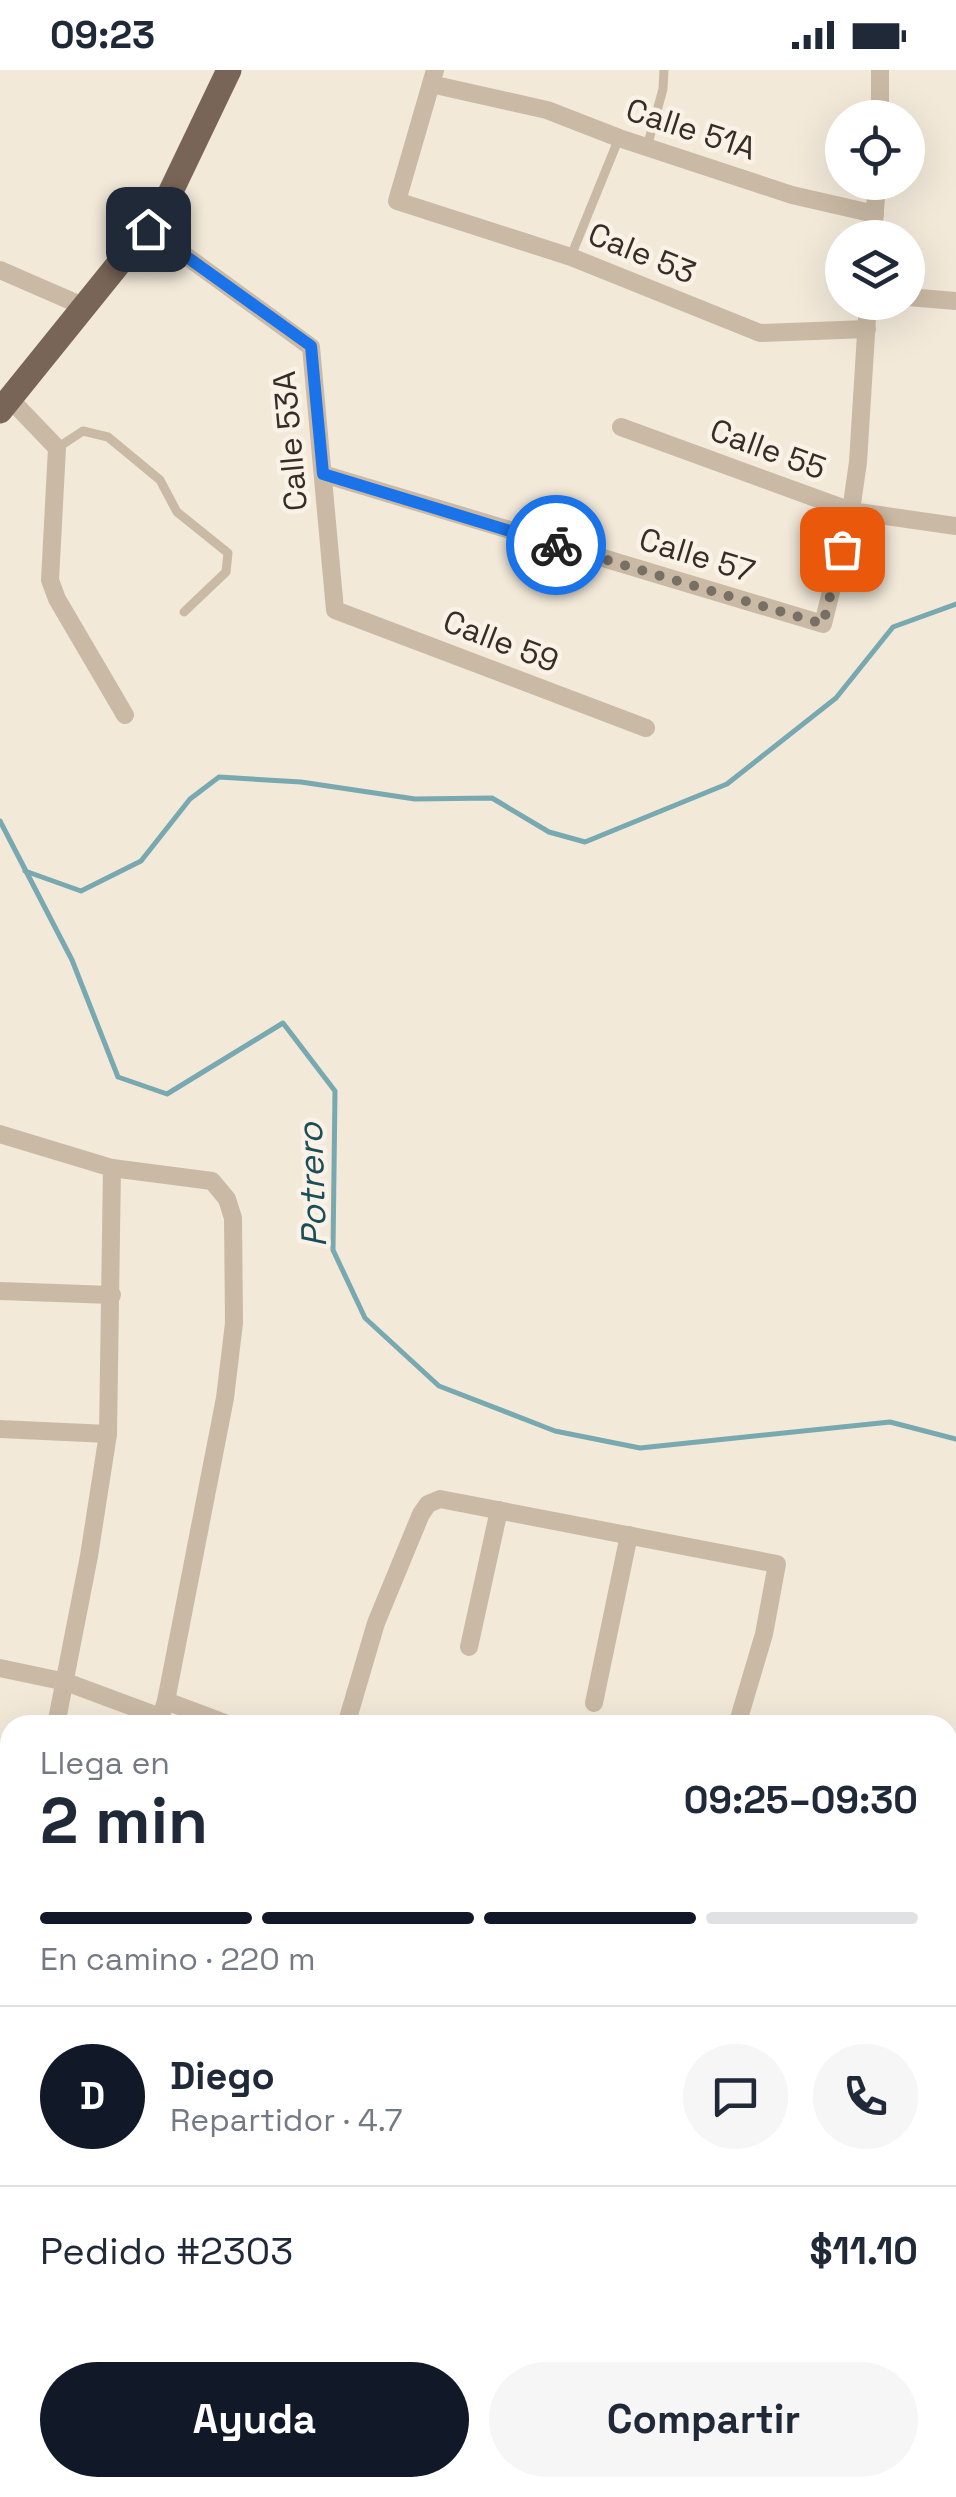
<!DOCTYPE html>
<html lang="es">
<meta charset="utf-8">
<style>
body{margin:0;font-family:"Space Grotesk",sans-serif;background:#f6f6f7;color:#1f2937;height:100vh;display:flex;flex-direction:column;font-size:38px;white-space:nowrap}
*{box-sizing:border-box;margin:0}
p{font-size:32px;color:#747a83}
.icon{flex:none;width:55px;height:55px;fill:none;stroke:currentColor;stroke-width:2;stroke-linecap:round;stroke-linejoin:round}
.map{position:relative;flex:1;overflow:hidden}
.drawer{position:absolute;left:0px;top:1645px;width:958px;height:782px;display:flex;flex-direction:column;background:#fff;border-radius:30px 30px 0 0;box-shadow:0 10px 40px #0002}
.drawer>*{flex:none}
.buttons{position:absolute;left:825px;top:30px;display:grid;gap:20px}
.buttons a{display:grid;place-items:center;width:100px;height:100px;border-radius:50%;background:#fff;box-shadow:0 10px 40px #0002;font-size:50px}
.pin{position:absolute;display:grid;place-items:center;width:85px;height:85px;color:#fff;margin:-42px;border-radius:20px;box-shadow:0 5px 15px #0006}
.courier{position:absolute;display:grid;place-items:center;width:100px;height:100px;margin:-50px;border:8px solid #1a73e8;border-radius:50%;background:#fff;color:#222;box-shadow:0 2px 12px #0007}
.summary em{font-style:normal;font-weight:700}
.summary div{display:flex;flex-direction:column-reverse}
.summary{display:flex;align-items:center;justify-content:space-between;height:170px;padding:0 40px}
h1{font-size:65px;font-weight:700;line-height:75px}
.bar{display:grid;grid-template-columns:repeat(4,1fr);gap:15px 10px;align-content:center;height:120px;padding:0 40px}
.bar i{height:12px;border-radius:8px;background:#e0e1e3}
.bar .current{background:#111827}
.bar p{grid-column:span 4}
.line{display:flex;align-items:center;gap:25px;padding:0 40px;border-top:2px solid #e0e1e3}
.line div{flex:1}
.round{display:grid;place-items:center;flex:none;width:105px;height:105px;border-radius:52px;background:#f6f6f7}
.action{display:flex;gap:20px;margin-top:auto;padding:20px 40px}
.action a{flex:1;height:115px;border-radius:60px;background:#111827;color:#fff;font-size:40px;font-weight:700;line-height:115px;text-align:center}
.action a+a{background:#f6f6f7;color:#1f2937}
.status{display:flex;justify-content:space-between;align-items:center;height:70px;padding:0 50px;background:#fff;direction:ltr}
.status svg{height:28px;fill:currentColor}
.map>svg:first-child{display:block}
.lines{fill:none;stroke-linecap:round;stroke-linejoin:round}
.stream{stroke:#78a8b0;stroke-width:5}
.service{stroke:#cabaa5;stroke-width:9}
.minor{stroke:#cabaa5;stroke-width:18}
.primary{stroke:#786557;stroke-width:25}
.done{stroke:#786f65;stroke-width:10;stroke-dasharray:0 18}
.route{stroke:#1a73e8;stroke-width:12}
.labels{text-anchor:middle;stroke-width:9;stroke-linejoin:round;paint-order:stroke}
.street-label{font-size:32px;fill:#362d27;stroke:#faf2e6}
.water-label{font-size:35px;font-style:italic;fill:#1b4e58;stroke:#faf2e6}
</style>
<div class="status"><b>09:23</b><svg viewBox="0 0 49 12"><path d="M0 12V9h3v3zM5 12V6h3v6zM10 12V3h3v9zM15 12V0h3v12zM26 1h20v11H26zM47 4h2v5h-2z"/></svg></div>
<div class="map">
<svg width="956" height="2427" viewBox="0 0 956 2427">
<rect width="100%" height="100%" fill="#f2e9d9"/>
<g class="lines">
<g class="stream">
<polyline points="0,751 72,890 118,1007 167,1024 283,953 335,1021 333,1180 365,1248 439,1316 555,1361 640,1378 890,1352 956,1369"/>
<polyline points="25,801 81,821 141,791 190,729 219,707 301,712 415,729 492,728 549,762 585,772 727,714 836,628 893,557 956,534"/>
</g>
<g class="service">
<polyline points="647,77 663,19 664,0"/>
<polyline points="571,186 619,68"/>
<polyline points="57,378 83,361 108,367 160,410 177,442 228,483 226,502 184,542"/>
<polyline points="948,2280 956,2259"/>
<polyline points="0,2349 10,2347"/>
</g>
<g class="minor">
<polyline points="435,0 397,131 571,187 760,263 867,259"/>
<polyline points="431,14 547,40 619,68 792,125 875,144"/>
<polyline points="880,48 880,0"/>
<polyline points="149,159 311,277 335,540 646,658"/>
<polyline points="873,168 877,112"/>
<polyline points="0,200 85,237"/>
<polyline points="908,227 956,231"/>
<polyline points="10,329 57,378 50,510 57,529 125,645"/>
<polyline points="621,357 851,441 956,456"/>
<polyline points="323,404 823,554 851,441 858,392 868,232"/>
<polyline points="0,1064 112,1098 212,1111 227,1129 233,1148 234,1253 225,1328 166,1631 158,1655"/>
<polyline points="0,1221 112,1225"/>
<polyline points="0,1359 108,1364"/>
<polyline points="469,1577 499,1440"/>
<polyline points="0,1598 66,1612 160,1647"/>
<polyline points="166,1631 230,1655"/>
<polyline points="594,1633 629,1465"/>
<polyline points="56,1655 89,1486 108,1364 112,1098"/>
<polyline points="346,1655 376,1553 421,1444 428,1434 440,1429 777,1494 764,1564 737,1655"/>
<polyline points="0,1892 10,1893"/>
<polyline points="948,2342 956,2344"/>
<polyline points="520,2427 520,2418"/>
<polyline points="692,2427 695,2418"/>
</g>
<polyline class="primary" points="0,341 162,140 229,0"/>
</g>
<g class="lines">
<polyline class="done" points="556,475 823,554 842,479"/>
<polyline class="route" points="148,159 311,276 323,404 556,475"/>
</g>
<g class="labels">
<g class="street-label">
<text transform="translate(691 59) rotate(18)" y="11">Calle 51A</text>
<text transform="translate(642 183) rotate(22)" y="11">Cale 53</text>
<text transform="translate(290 371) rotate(-95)" y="11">Calle 53A</text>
<text transform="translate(768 379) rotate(20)" y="11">Calle 55</text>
<text transform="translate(697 485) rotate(17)" y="11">Calle 57</text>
<text transform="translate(501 571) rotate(21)" y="11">Calle 59</text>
</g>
<g class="water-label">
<text transform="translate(312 1115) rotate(-92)" y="12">Potrero</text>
</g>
</g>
</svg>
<div class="buttons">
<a><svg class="icon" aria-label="locate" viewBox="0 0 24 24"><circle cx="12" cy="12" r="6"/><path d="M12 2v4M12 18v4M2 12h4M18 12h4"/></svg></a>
<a><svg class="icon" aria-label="layers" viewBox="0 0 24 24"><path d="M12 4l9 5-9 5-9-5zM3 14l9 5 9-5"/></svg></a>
</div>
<div class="pin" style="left:842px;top:479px;background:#ea580c"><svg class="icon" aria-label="bag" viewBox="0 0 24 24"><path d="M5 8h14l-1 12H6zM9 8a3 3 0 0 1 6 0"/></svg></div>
<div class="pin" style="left:148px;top:159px;background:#1f2937"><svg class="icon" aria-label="home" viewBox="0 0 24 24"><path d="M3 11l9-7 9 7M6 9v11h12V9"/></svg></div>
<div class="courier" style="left:556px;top:475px"><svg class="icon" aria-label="bike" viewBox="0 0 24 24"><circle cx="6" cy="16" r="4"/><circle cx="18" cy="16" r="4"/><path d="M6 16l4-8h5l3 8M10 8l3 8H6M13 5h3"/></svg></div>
<section class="drawer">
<div class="summary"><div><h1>2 min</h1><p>Llega en</p></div><em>09:25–09:30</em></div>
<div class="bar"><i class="current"></i><i class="current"></i><i class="current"></i><i></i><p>En camino · 220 m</p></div>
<div class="line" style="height:180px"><b class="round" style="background:#111827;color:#fff">D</b><div><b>Diego</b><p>Repartidor · 4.7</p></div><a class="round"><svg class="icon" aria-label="chat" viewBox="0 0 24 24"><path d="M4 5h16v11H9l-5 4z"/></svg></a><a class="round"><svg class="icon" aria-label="phone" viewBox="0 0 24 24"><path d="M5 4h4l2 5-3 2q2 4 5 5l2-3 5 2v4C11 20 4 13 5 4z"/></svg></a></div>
<div class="line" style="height:130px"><div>Pedido #2303</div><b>$11.10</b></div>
<div class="action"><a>Ayuda</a><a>Compartir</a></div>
</section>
</div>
